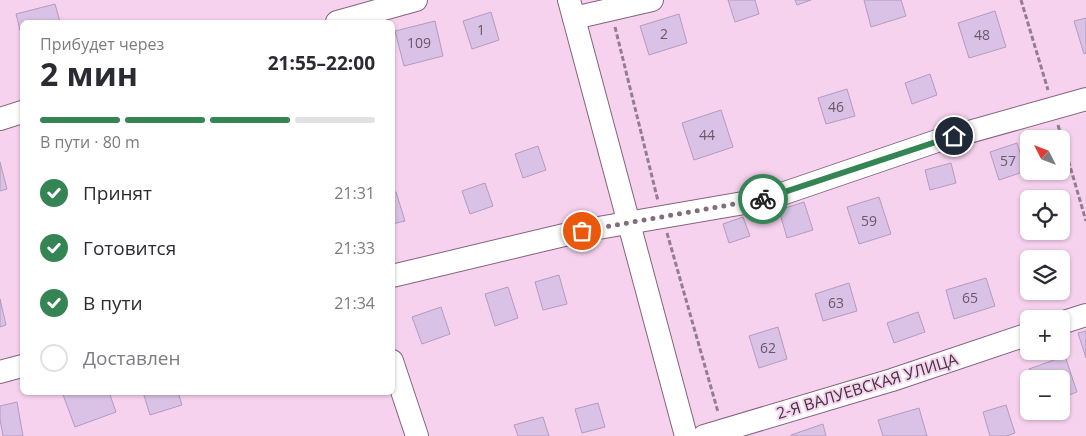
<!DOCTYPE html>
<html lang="ru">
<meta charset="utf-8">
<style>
body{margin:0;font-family:"Open Sans",sans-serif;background:#f7f7f7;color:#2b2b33;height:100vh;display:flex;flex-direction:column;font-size:19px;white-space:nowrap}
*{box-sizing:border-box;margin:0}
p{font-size:16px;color:#7c7c81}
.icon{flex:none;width:28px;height:28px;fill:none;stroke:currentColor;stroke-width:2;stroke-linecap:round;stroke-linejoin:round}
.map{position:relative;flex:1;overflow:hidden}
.sheet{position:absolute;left:20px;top:20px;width:375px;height:375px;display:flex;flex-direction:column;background:#fff;border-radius:8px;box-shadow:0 1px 4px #0004}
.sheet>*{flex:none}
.needle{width:32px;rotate:312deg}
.buttons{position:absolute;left:1020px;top:130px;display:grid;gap:10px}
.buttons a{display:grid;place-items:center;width:50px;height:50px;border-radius:8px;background:#fff;box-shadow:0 1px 4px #0004;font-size:25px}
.pin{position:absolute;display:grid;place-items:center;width:42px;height:42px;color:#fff;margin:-21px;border:2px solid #fff;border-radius:50%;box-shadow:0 1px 5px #0007}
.courier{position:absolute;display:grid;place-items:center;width:50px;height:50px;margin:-25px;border:4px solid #358454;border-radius:50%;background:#fff;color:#222;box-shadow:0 1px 6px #0007}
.overview em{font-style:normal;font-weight:700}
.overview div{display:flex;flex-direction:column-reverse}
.overview{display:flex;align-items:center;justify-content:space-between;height:85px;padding:0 20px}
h1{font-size:32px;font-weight:700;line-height:38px}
.bar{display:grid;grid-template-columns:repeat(4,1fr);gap:8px 5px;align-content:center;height:60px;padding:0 20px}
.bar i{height:6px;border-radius:4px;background:#e1e1e2}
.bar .on{background:#358454}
.bar p{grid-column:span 4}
ol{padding:0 20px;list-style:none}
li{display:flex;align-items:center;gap:15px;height:55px}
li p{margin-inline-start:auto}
li .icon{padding:5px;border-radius:50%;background:#358454;color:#fff;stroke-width:4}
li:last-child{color:#7c7c81}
li i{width:28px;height:28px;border:2px solid #e1e1e2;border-radius:50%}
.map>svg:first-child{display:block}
.building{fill:#d9c2e5;stroke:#b29bbe}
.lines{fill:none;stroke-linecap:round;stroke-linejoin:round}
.minor-casing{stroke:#83647d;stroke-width:24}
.path{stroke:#957d90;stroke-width:3;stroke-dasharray:5 2.5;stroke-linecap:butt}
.minor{stroke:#fff;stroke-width:22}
.done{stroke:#826c7d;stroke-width:5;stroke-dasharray:0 9}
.route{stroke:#358454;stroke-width:6}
.labels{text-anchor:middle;stroke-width:4;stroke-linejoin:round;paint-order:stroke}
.number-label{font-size:14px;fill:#685869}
.street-label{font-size:16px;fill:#433540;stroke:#f7d2ef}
</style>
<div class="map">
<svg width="1086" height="436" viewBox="0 0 1086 436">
<rect width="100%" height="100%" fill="#f7d2ef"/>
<g class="building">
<polygon points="728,0 755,0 759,14 735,22"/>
<polygon points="795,0 811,0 797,5"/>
<polygon points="864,0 901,0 906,16 871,27"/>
<polygon points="55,4 60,22 22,22 22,38 16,14"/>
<polygon points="995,11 1006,47 969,58 958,23"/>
<polygon points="491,12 499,40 472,49 463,21"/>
<polygon points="679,14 687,43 649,55 640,26"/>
<polygon points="1086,18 1086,53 1084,54 1074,21"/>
<polygon points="435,21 443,56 404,66 395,31"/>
<polygon points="930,74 937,95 912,104 905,83"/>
<polygon points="847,89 855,116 826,124 818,98"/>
<polygon points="721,110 733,147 694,160 682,123"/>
<polygon points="1017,143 1026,171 999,180 990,152"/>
<polygon points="538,146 546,170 523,178 515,154"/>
<polygon points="0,162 7,189 0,191"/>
<polygon points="951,163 956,183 930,190 925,170"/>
<polygon points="485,183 493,206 470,214 462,191"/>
<polygon points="396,192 405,221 392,224 392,193"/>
<polygon points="879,197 891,234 859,244 847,207"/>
<polygon points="804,202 813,230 787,238 779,210"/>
<polygon points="743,217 750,236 729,243 723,224"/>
<polygon points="559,275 567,304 543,310 535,282"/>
<polygon points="986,278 995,306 954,319 946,290"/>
<polygon points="849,283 857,311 823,321 815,294"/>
<polygon points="508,287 518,318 495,326 485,294"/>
<polygon points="0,299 6,325 0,327"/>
<polygon points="441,307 450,334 422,344 412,317"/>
<polygon points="918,312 925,332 894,343 887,323"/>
<polygon points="778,327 787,359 759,368 749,336"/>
<polygon points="1086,331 1086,358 1078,333"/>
<polygon points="1065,356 1077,392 1061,398 1061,379 1032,379 1029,369"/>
<polygon points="62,392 109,392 116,412 75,427"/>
<polygon points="143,392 178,392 182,405 150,415"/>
<polygon points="17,402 23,436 3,436 0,419 0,406"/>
<polygon points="598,403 605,427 582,433 575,409"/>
<polygon points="1006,405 1015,433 1006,436 990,436 983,412"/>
<polygon points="919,408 927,436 883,436 878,420"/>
<polygon points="543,417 549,436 518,436 514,425"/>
<polygon points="823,424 826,436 791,436 791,435"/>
</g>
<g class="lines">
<g class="minor-casing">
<g id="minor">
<polyline points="569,0 686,436"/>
<polyline points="574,18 652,0"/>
<polyline points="337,22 416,0"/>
<polyline points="0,119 22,112"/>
<polyline points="392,276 581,231 767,199 937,141 1086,99"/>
<polyline points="1061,323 1086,315"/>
<polyline points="392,361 417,436"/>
<polyline points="0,372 22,366"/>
<polyline points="704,436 892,380 1029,334"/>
</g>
</g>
<g class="path">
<polyline points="1021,0 1048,90"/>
<polyline points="615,27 658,201"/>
<polyline points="1058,125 1086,221"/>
<polyline points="667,233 718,412"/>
</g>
<use href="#minor" class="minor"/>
</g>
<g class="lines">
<polyline class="done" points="582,231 763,199"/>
<polyline class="route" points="763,199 954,136"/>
</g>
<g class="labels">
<g class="number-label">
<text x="481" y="35">1</text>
<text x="664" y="39">2</text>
<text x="982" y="40">48</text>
<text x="419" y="48">109</text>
<text x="836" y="112">46</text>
<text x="707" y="140">44</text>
<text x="1008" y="166">57</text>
<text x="869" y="226">59</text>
<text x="970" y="303">65</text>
<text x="836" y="308">63</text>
<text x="768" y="353">62</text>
</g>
<g class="street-label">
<text transform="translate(867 386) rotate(-17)" y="6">2-Я ВАЛУЕВСКАЯ УЛИЦА</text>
</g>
</g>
</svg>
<div class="buttons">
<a><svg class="needle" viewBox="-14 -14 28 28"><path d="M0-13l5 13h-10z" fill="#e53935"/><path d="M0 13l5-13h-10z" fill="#7c7c81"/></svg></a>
<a><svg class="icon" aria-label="locate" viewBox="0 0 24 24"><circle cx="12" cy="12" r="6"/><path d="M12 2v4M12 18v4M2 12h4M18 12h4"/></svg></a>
<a><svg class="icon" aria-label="layers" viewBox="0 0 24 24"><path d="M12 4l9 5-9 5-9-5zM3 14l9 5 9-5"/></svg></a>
<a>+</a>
<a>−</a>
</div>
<div class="pin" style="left:582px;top:231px;background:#ea580c"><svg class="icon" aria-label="bag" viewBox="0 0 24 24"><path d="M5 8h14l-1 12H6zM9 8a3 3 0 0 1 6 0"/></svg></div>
<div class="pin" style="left:954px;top:136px;background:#1f2937"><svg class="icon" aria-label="home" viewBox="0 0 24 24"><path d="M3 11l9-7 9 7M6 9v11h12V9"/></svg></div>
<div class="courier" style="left:763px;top:199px"><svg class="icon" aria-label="bike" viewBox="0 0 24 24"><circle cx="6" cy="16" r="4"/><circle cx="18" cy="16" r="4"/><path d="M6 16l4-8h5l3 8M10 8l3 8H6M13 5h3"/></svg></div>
<section class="sheet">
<div class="overview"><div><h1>2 мин</h1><p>Прибудет через</p></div><em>21:55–22:00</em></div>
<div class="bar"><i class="on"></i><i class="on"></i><i class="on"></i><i></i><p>В пути · 80 m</p></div>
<ol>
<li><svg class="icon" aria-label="check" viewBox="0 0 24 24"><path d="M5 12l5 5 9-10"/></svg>Принят<p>21:31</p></li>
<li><svg class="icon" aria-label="check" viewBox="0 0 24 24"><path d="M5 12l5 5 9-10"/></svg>Готовится<p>21:33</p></li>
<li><svg class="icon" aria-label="check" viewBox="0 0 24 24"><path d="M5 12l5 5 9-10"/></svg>В пути<p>21:34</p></li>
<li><i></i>Доставлен</li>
</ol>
</section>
</div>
